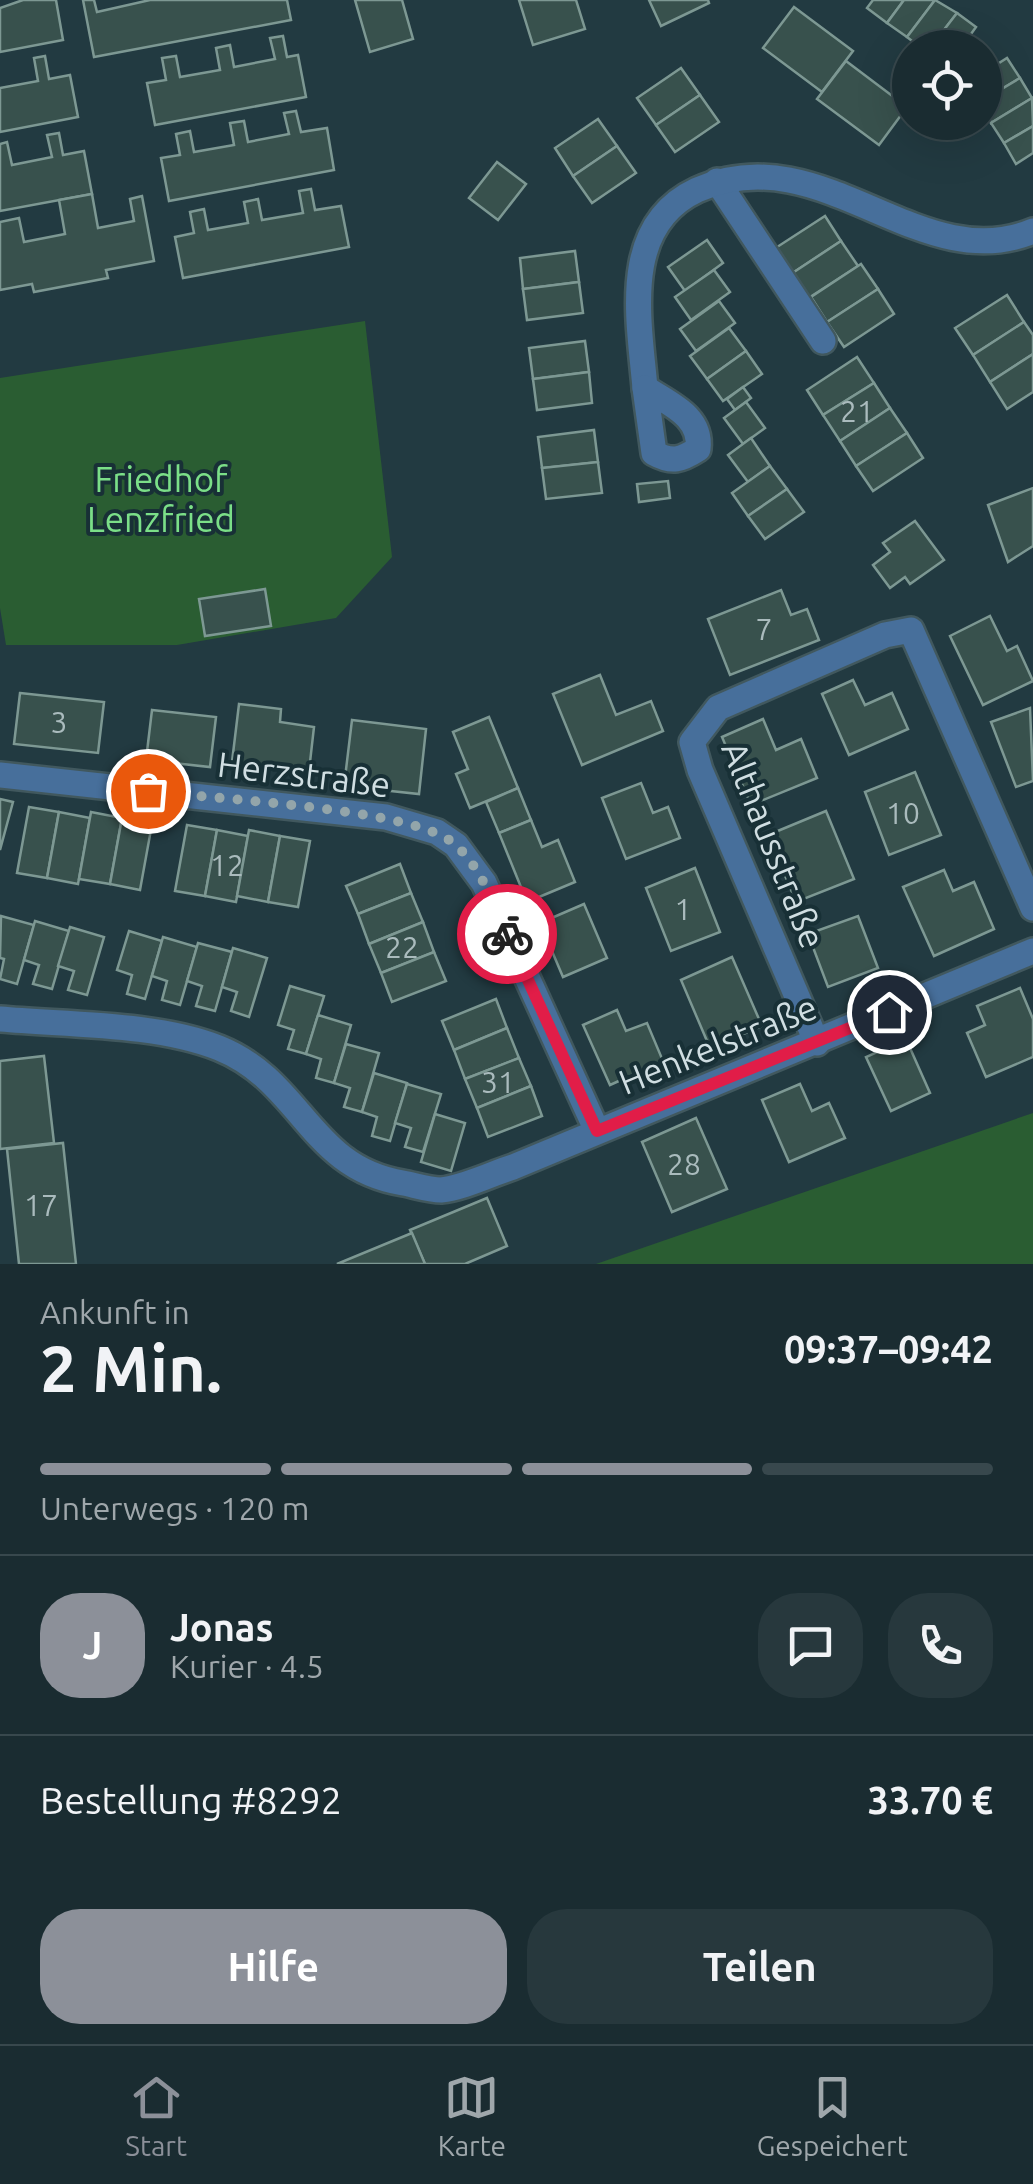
<!DOCTYPE html>
<html lang="de">
<meta charset="utf-8">
<style>
body{margin:0;font-family:Ubuntu,sans-serif;background:#27383d;color:#f1f3f6;height:100vh;display:flex;flex-direction:column;font-size:38px;white-space:nowrap}
*{box-sizing:border-box;margin:0}
p{font-size:32px;color:#9fa7ab}
.icon{flex:none;width:55px;height:55px;fill:none;stroke:currentColor;stroke-width:2;stroke-linecap:round;stroke-linejoin:round}
.map{position:relative;height:1264px;overflow:hidden}
.details{display:flex;flex-direction:column;background:#1a2c31;flex:1}
.details>*{flex:none}
.fabs{position:absolute;left:892px;top:30px;display:grid;gap:20px}
.fabs a{display:grid;place-items:center;width:110px;height:110px;border-radius:50%;background:#1a2c31;box-shadow:0 10px 40px #0002,0 0 0 2px #38484d;font-size:50px}
.pin{position:absolute;display:grid;place-items:center;width:85px;height:85px;color:#fff;margin:-42px;border:5px solid #fff;border-radius:50%;box-shadow:0 2px 10px #0007}
.courier{position:absolute;display:grid;place-items:center;width:100px;height:100px;margin:-50px;border:8px solid #e11d48;border-radius:50%;background:#fff;color:#222;box-shadow:0 2px 12px #0007}
.summary em{font-style:normal;font-weight:600}
.summary div{display:flex;flex-direction:column-reverse}
.summary{display:flex;align-items:center;justify-content:space-between;height:170px;padding:0 40px}
h1{font-size:65px;font-weight:600;line-height:75px}
.bar{display:grid;grid-template-columns:repeat(4,1fr);gap:15px 10px;align-content:center;height:120px;padding:0 40px}
.bar i{height:12px;border-radius:8px;background:#38484d}
.bar .current{background:#8c9099}
.bar p{grid-column:span 4}
.line{display:flex;align-items:center;gap:25px;padding:0 40px;border-top:2px solid #38484d}
.line div{flex:1}
.round{display:grid;place-items:center;flex:none;width:105px;height:105px;border-radius:40px;background:#27383d}
.primary-button{display:flex;gap:20px;margin-top:auto;padding:20px 40px}
.primary-button a{flex:1;height:115px;border-radius:40px;background:#8c9099;color:#fff;font-size:40px;font-weight:600;line-height:115px;text-align:center}
.primary-button a+a{background:#27383d;color:#f1f3f6}
.tab-bar{display:flex;justify-content:space-around;align-items:center;height:140px;border-top:2px solid #38484d;background:#1a2c31;font-size:28px;color:#9fa7ab}
.tab-bar a{display:grid;justify-items:center;gap:5px}
.tab-bar .current{color:#8c9099}
.map>svg:first-child{display:block}
.green{fill:#2a5d32}
.building{fill:#38514d;stroke:#7d9893;stroke-width:2.5}
.lines{fill:none;stroke-linecap:round;stroke-linejoin:round}
.minor-casing{stroke:#41585e;stroke-width:30}
.minor{stroke:#476f9b;stroke-width:25}
.done{stroke:#93a5aa;stroke-width:10;stroke-dasharray:0 18}
.route{stroke:#e11d48;stroke-width:12}
.labels{text-anchor:middle;stroke-width:8;stroke-linejoin:round;paint-order:stroke}
.number-label{font-size:30px;fill:#aabbbd}
.park-label{font-size:35px;fill:#7bdf88;stroke:#183036}
.street-label{font-size:35px;fill:#d0dee2;stroke:#183036}
</style>
<div class="map">
<svg width="1033" height="1264" viewBox="0 0 1033 1264">
<rect width="100%" height="100%" fill="#223a41"/>
<g class="green">
<polygon points="365,321 392,557 336,618 177,645 6,645 0,608 0,378"/>
<polygon points="1033,1113 1033,1264 596,1264"/>
</g>
<g class="building">
<polygon points="23,0 56,0 63,40 0,52 0,8"/>
<polygon points="83,0 94,0 97,12 150,0 287,0 291,20 94,57"/>
<polygon points="355,0 402,0 413,39 370,52"/>
<polygon points="519,0 576,0 585,29 533,45"/>
<polygon points="649,0 708,0 709,3 661,26"/>
<polygon points="873,0 904,0 887,23 867,8"/>
<polygon points="904,0 935,0 907,37 887,23"/>
<polygon points="935,0 957,13 930,48 921,48 907,37"/>
<polygon points="794,7 853,51 822,92 763,48"/>
<polygon points="957,13 976,27 961,48 930,48"/>
<polygon points="283,36 287,57 298,55 306,97 155,125 147,83 166,80 162,58 176,56 180,77 220,70 216,48 230,45 234,67 275,59 270,38"/>
<polygon points="45,56 49,79 70,75 78,117 0,132 0,88 38,81 34,58"/>
<polygon points="1007,58 1020,78 985,99 985,72"/>
<polygon points="846,61 907,107 879,145 817,99"/>
<polygon points="681,68 700,95 656,125 637,98"/>
<polygon points="1020,78 1032,98 991,123 985,99"/>
<polygon points="700,95 719,122 675,152 656,125"/>
<polygon points="1032,98 1033,126 1004,143 991,123"/>
<polygon points="296,111 301,132 327,128 334,170 169,201 161,158 180,155 176,134 190,131 194,152 234,145 230,123 244,121 248,142 289,134 284,113"/>
<polygon points="598,119 617,146 573,176 555,148"/>
<polygon points="1033,126 1033,153 1016,164 1004,143"/>
<polygon points="59,133 63,155 84,151 92,194 0,211 0,144 7,142 12,165 52,157 47,135"/>
<polygon points="617,146 636,173 592,203 573,176"/>
<polygon points="497,162 526,184 498,220 469,198"/>
<polygon points="311,189 315,210 341,206 349,247 183,278 175,237 194,233 190,212 204,209 208,230 248,223 244,202 258,199 262,220 303,213 299,191"/>
<polygon points="92,194 98,228 134,221 130,199 142,196 154,261 106,270 108,278 34,292 32,284 0,290 0,222 19,218 24,242 65,234 59,200"/>
<polygon points="825,216 841,241 791,274 774,249"/>
<polygon points="707,240 723,263 685,291 668,267"/>
<polygon points="841,241 858,266 807,299 791,274"/>
<polygon points="575,251 579,282 523,289 520,258"/>
<polygon points="861,264 878,289 827,322 811,297"/>
<polygon points="714,270 730,292 691,320 675,297"/>
<polygon points="579,282 583,313 527,320 523,289"/>
<polygon points="878,289 894,314 844,347 827,322"/>
<polygon points="1007,295 1024,322 973,355 955,328"/>
<polygon points="719,301 735,323 696,351 680,329"/>
<polygon points="1024,322 1033,335 1033,354 990,382 973,355"/>
<polygon points="729,328 746,351 707,379 690,356"/>
<polygon points="585,341 589,372 533,379 529,348"/>
<polygon points="746,351 762,374 723,401 707,379"/>
<polygon points="1033,354 1033,392 1007,409 990,382"/>
<polygon points="857,357 874,383 823,415 807,390"/>
<polygon points="589,372 592,403 537,410 533,379"/>
<polygon points="874,383 890,408 840,441 823,415"/>
<polygon points="743,387 751,398 735,410 727,399"/>
<polygon points="746,402 765,428 743,444 724,418"/>
<polygon points="890,408 907,433 856,466 840,441"/>
<polygon points="594,430 598,462 542,468 538,437"/>
<polygon points="907,433 923,458 873,491 856,466"/>
<polygon points="751,438 770,466 748,482 728,455"/>
<polygon points="598,462 602,493 546,499 542,468"/>
<polygon points="770,466 787,489 748,516 732,493"/>
<polygon points="668,481 670,498 639,502 637,484"/>
<polygon points="1033,488 1033,546 1008,562 988,505"/>
<polygon points="787,489 804,512 765,539 748,516"/>
<polygon points="915,521 944,560 910,584 905,577 890,588 873,565 890,552 883,543"/>
<polygon points="265,589 271,626 205,636 199,599"/>
<polygon points="781,590 791,615 807,609 819,640 730,675 708,619"/>
<polygon points="990,616 1007,651 1017,646 1033,681 983,705 950,636"/>
<polygon points="600,675 616,715 651,701 663,731 582,765 553,694"/>
<polygon points="853,680 865,705 892,693 908,729 849,755 822,694"/>
<polygon points="20,693 104,702 98,753 14,744"/>
<polygon points="239,704 281,709 280,722 314,727 309,771 232,762"/>
<polygon points="1030,708 1033,781 1016,787 991,722"/>
<polygon points="152,710 216,717 210,767 146,760"/>
<polygon points="489,717 518,788 470,808 456,774 468,769 453,732"/>
<polygon points="763,719 776,750 801,739 817,778 751,805 722,737"/>
<polygon points="352,720 426,729 419,794 344,786"/>
<polygon points="915,772 941,835 889,855 865,792"/>
<polygon points="641,783 653,813 668,807 680,838 626,859 602,798"/>
<polygon points="518,788 531,820 499,833 486,802"/>
<polygon points="0,799 13,802 0,850"/>
<polygon points="29,807 59,812 47,878 17,873"/>
<polygon points="826,811 854,879 796,902 768,835"/>
<polygon points="59,812 90,818 78,884 47,878"/>
<polygon points="91,812 122,818 110,884 79,879"/>
<polygon points="122,818 152,824 140,890 110,884"/>
<polygon points="531,820 542,847 558,840 575,882 527,902 499,833"/>
<polygon points="187,825 217,830 205,896 175,891"/>
<polygon points="217,830 248,836 236,902 205,896"/>
<polygon points="249,830 280,836 268,902 237,896"/>
<polygon points="280,836 310,841 298,907 268,902"/>
<polygon points="400,864 411,893 358,914 346,886"/>
<polygon points="695,868 720,932 671,951 646,888"/>
<polygon points="944,870 953,891 974,882 994,929 934,956 903,887"/>
<polygon points="411,893 423,922 369,944 358,914"/>
<polygon points="584,904 607,958 563,977 540,923"/>
<polygon points="1,916 34,925 17,984 0,979 4,959 0,958"/>
<polygon points="858,916 878,968 828,987 808,934"/>
<polygon points="35,921 69,931 52,989 33,984 39,965 24,960"/>
<polygon points="423,922 434,952 381,973 369,944"/>
<polygon points="70,927 104,937 87,995 68,990 74,971 58,966"/>
<polygon points="129,931 162,941 145,999 127,994 132,975 117,970"/>
<polygon points="163,937 197,947 180,1005 162,1000 167,981 152,976"/>
<polygon points="198,943 232,952 215,1011 196,1006 202,986 187,981"/>
<polygon points="233,948 267,958 249,1017 231,1011 237,992 222,987"/>
<polygon points="434,952 446,981 392,1002 381,973"/>
<polygon points="732,957 762,1026 710,1048 681,980"/>
<polygon points="290,986 324,996 306,1054 288,1049 294,1030 278,1025"/>
<polygon points="1020,988 1033,1019 1033,1057 986,1077 967,1033 985,1025 977,1006"/>
<polygon points="496,999 507,1028 454,1050 442,1021"/>
<polygon points="617,1010 626,1031 647,1023 663,1061 610,1085 583,1025"/>
<polygon points="318,1015 351,1025 334,1083 316,1078 321,1059 306,1054"/>
<polygon points="507,1028 519,1058 465,1079 454,1050"/>
<polygon points="906,1039 930,1093 891,1111 866,1057"/>
<polygon points="346,1044 379,1053 362,1112 344,1107 350,1088 334,1083"/>
<polygon points="44,1056 54,1143 0,1149 0,1061"/>
<polygon points="519,1058 531,1086 477,1108 465,1079"/>
<polygon points="374,1073 407,1083 390,1141 372,1136 377,1117 362,1112"/>
<polygon points="407,1084 441,1094 423,1152 405,1147 411,1128 395,1123"/>
<polygon points="800,1084 812,1111 829,1103 845,1138 789,1162 762,1100"/>
<polygon points="531,1086 542,1116 488,1137 477,1108"/>
<polygon points="435,1114 465,1123 451,1171 421,1162"/>
<polygon points="696,1118 727,1189 672,1212 642,1142"/>
<polygon points="63,1143 76,1264 19,1264 7,1149"/>
<polygon points="487,1198 507,1246 465,1264 425,1264 410,1230"/>
<polygon points="412,1233 425,1264 337,1264"/>
</g>
<g class="lines">
<g class="minor-casing">
<g id="minor">
<polyline points="717,181 823,341"/>
<path d="M 645,388 C 639,319 620,226 697,190 C 822,134 919,279 1033,231"/>
<path d="M 645,388 C 669,404 702,416 698,449 C 681,460 672,463 654,453 Z"/>
<polyline points="0,775 386,817 437,832 456,845 484,883 597,1131"/>
<path d="M 0,1019 C 67,1025 157,1023 219,1048 C 303,1082 309,1168 403,1183 C 414,1185 429,1190 441,1190 C 463,1188 491,1174 513,1167 L 1033,951"/>
<polyline points="817,1043 700,770 692,742 718,708 885,635 911,630 1033,908"/>
</g>
</g>
<use href="#minor" class="minor"/>
</g>
<g class="lines">
<path class="done" d="M 148,791 C 212,799 408,808 452,842 C 479,863 494,904 507,934"/>
<polyline class="route" points="507,934 597,1131 889,1012"/>
</g>
<g class="labels">
<g class="number-label">
<text x="857" y="422">21</text>
<text x="764" y="640">7</text>
<text x="59" y="733">3</text>
<text x="903" y="824">10</text>
<text x="227" y="876">12</text>
<text x="683" y="920">1</text>
<text x="402" y="958">22</text>
<text x="498" y="1093">31</text>
<text x="684" y="1175">28</text>
<text x="41" y="1216">17</text>
</g>
<g class="park-label">
<text x="161" y="492">Friedhof<tspan x="161" dy="40">Lenzfried</tspan></text>
</g>
<g class="street-label">
<text transform="translate(304 775) rotate(7)" y="12">Herzstraße</text>
<text transform="translate(773 845) rotate(68)" y="12">Althausstraße</text>
<text transform="translate(718 1045) rotate(-22)" y="12">Henkelstraße</text>
</g>
</g>
</svg>
<div class="fabs">
<a><svg class="icon" aria-label="locate" viewBox="0 0 24 24"><circle cx="12" cy="12" r="6"/><path d="M12 2v4M12 18v4M2 12h4M18 12h4"/></svg></a>
</div>
<div class="pin" style="left:148px;top:791px;background:#ea580c"><svg class="icon" aria-label="bag" viewBox="0 0 24 24"><path d="M5 8h14l-1 12H6zM9 8a3 3 0 0 1 6 0"/></svg></div>
<div class="pin" style="left:889px;top:1012px;background:#1f2937"><svg class="icon" aria-label="home" viewBox="0 0 24 24"><path d="M3 11l9-7 9 7M6 9v11h12V9"/></svg></div>
<div class="courier" style="left:507px;top:934px"><svg class="icon" aria-label="bike" viewBox="0 0 24 24"><circle cx="6" cy="16" r="4"/><circle cx="18" cy="16" r="4"/><path d="M6 16l4-8h5l3 8M10 8l3 8H6M13 5h3"/></svg></div>
</div>
<section class="details">
<div class="summary"><div><h1>2 Min.</h1><p>Ankunft in</p></div><em>09:37–09:42</em></div>
<div class="bar"><i class="current"></i><i class="current"></i><i class="current"></i><i></i><p>Unterwegs · 120 m</p></div>
<div class="line" style="height:180px"><b class="round" style="background:#8c9099;color:#fff">J</b><div><b>Jonas</b><p>Kurier · 4.5</p></div><a class="round"><svg class="icon" aria-label="chat" viewBox="0 0 24 24"><path d="M4 5h16v11H9l-5 4z"/></svg></a><a class="round"><svg class="icon" aria-label="phone" viewBox="0 0 24 24"><path d="M5 4h4l2 5-3 2q2 4 5 5l2-3 5 2v4C11 20 4 13 5 4z"/></svg></a></div>
<div class="line" style="height:130px"><div>Bestellung #8292</div><b>33.70 €</b></div>
<div class="primary-button"><a>Hilfe</a><a>Teilen</a></div>
</section>
<nav class="tab-bar">
<a class="current"><svg class="icon" aria-label="home" viewBox="0 0 24 24"><path d="M3 11l9-7 9 7M6 9v11h12V9"/></svg>Start</a>
<a><svg class="icon" aria-label="map" viewBox="0 0 24 24"><path d="M3 6l6-2 6 2 6-2v14l-6 2-6-2-6 2zM9 4v14M15 6v14"/></svg>Karte</a>
<a><svg class="icon" aria-label="saved" viewBox="0 0 24 24"><path d="M7 4h10v16l-5-4-5 4z"/></svg>Gespeichert</a>
</nav>
